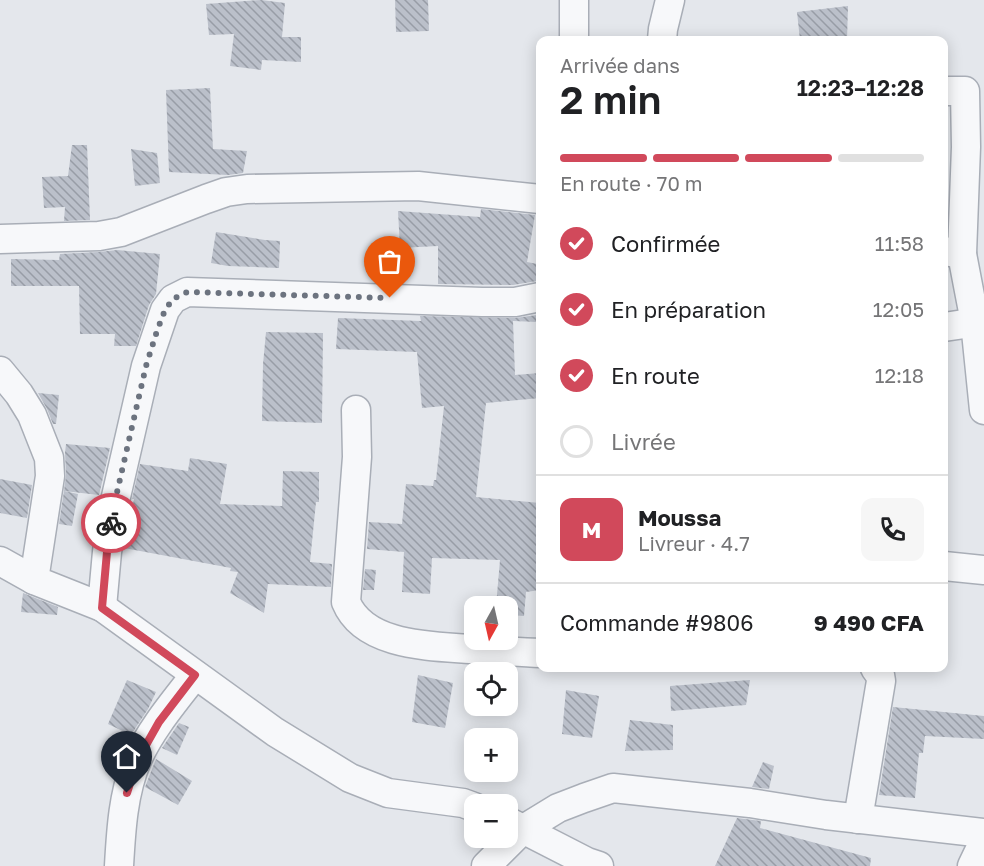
<!DOCTYPE html>
<html lang="fr">
<meta charset="utf-8">
<style>
body{margin:0;font-family:"Golos Text",sans-serif;background:#f6f6f6;color:#202124;height:100vh;display:flex;flex-direction:column;font-size:22px;white-space:nowrap}
*{box-sizing:border-box;margin:0}
p{font-size:20px;color:#757577}
.icon{flex:none;width:33px;height:33px;fill:none;stroke:currentColor;stroke-width:2;stroke-linecap:round;stroke-linejoin:round}
.map{position:relative;flex:1;overflow:hidden}
.sheet{position:absolute;left:536px;top:36px;width:412px;height:636px;display:flex;flex-direction:column;background:#fff;border-radius:12px;box-shadow:0 3px 15px #0003}
.sheet>*{flex:none}
.needle{width:39px;rotate:188deg}
.buttons{position:absolute;left:464px;top:596px;display:grid;gap:12px}
.buttons a{display:grid;place-items:center;width:54px;height:54px;border-radius:12px;background:#fff;box-shadow:0 3px 15px #0003;font-size:30px}
.pin{position:absolute;display:grid;place-items:center;width:51px;height:51px;color:#fff;margin:-62px -26px;border-radius:50% 50% 50% 0;rotate:-45deg;box-shadow:0 0 6px #0007}
.pin .icon{rotate:45deg}
.courier{position:absolute;display:grid;place-items:center;width:60px;height:60px;margin:-30px;border:4px solid #d1495b;border-radius:50%;background:#fff;color:#222;box-shadow:0 2px 8px #0007}
.overview em{font-style:normal;font-weight:600}
.overview div{display:flex;flex-direction:column-reverse}
.overview{display:flex;align-items:center;justify-content:space-between;height:102px;padding:0 24px}
h1{font-size:39px;font-weight:600;line-height:45px}
.bar{display:grid;grid-template-columns:repeat(4,1fr);gap:9px 6px;align-content:center;height:72px;padding:0 24px}
.bar i{height:8px;border-radius:4px;background:#e0e0e0}
.bar .on{background:#d1495b}
.bar p{grid-column:span 4}
.line{display:flex;align-items:center;gap:15px;padding:0 24px;border-top:2px solid #e0e0e0}
.line div{flex:1}
.round{display:grid;place-items:center;flex:none;width:63px;height:63px;border-radius:12px;background:#f6f6f6}
ol{padding:0 24px;list-style:none}
li{display:flex;align-items:center;gap:18px;height:66px}
li p{margin-inline-start:auto}
li .icon{padding:6px;border-radius:50%;background:#d1495b;color:#fff;stroke-width:4}
li:last-child{color:#757577}
li i{width:33px;height:33px;border:3px solid #e0e0e0;border-radius:50%}
.map>svg:first-child{display:block}
.building{fill:url(#building-back-hatch)}
.lines{fill:none;stroke-linecap:round;stroke-linejoin:round}
.street-casing{stroke:#a9aeb7;stroke-width:31}
.street{stroke:#f7f8fa;stroke-width:28}
.done{stroke:#6c737f;stroke-width:6;stroke-dasharray:0 10.8}
.route{stroke:#d1495b;stroke-width:8}
</style>
<div class="map">
<svg width="984" height="866" viewBox="0 0 984 866">
<defs>
<pattern id="building-back-hatch" width="6" height="6" patternUnits="userSpaceOnUse" patternTransform="scale(1.5)"><rect width="6" height="6" fill="#bbc0ca"/><path d="M-1 5l2 2M0 0l6 6M5-1l2 2" fill="none" stroke="#989da6"/></pattern>
</defs>
<rect width="100%" height="100%" fill="#e4e7ec"/>
<g class="building">
<polygon points="261,0 285,3 282,37 301,37 301,62 262,60 261,70 230,66 234,34 209,35 206,4"/>
<polygon points="395,0 428,0 429,31 396,32"/>
<polygon points="848,6 847,40 800,40 797,12"/>
<polygon points="210,88 213,149 247,151 243,173 228,175 169,172 166,90"/>
<polygon points="72,145 87,145 90,220 64,221 65,207 44,208 42,177 68,176"/>
<polygon points="131,149 157,153 160,183 135,186"/>
<polygon points="481,209 535,215 527,262 537,264 537,281 513,285 438,284 438,246 400,248 398,211 480,217"/>
<polygon points="216,232 265,240 280,241 279,268 228,266 211,263"/>
<polygon points="117,250 160,254 156,294 149,305 136,346 114,346 115,334 80,334 79,286 11,286 11,259 59,260 60,254 99,252"/>
<polygon points="537,315 537,322 513,321 515,375 540,373 540,398 486,403 476,497 540,503 540,590 526,592 524,616 507,615 507,606 496,606 500,560 432,558 430,594 402,592 404,552 367,549 369,522 402,524 406,484 433,486 434,480 436,480 444,406 422,408 417,352 336,349 338,318 421,321 420,316 515,318"/>
<polygon points="266,332 323,333 322,423 262,421 263,364"/>
<polygon points="38,393 59,395 56,424 53,424 47,409"/>
<polygon points="66,444 110,448 99,495 64,491 66,475 65,453"/>
<polygon points="190,458 227,464 220,504 282,506 283,471 319,472 319,502 316,502 310,562 332,564 331,587 268,584 264,613 230,593 238,572 230,571 231,568 124,548 134,499 132,499 140,464 188,471"/>
<polygon points="0,479 32,485 27,518 0,513"/>
<polygon points="64,491 78,494 72,526 59,524"/>
<polygon points="365,569 376,570 374,590 363,590"/>
<polygon points="23,593 58,607 57,615 21,612"/>
<polygon points="418,675 453,683 445,728 412,722"/>
<polygon points="127,680 156,692 148,709 131,735 108,724"/>
<polygon points="750,680 746,705 671,711 670,686"/>
<polygon points="566,690 599,696 592,738 562,734"/>
<polygon points="893,707 984,716 984,739 925,736 923,753 919,753 915,798 879,795"/>
<polygon points="630,720 673,725 673,750 625,751"/>
<polygon points="179,723 189,727 177,755 162,748"/>
<polygon points="156,759 192,781 178,805 145,787"/>
<polygon points="763,762 774,766 769,789 752,787"/>
<polygon points="737,818 761,821 760,828 871,858 870,866 715,866"/>
</g>
<g class="lines">
<g class="street-casing">
<g id="street">
<polyline points="574,0 574,40"/>
<polyline points="662,40 663,29 670,0"/>
<polyline points="944,91 965,91 966,147 962,254"/>
<polyline points="0,239 99,236 121,232 206,199 226,192 247,189 418,186 540,199"/>
<polyline points="944,251 962,254 975,322 984,410"/>
<polyline points="944,327 984,321"/>
<polyline points="0,371 19,394 32,415 49,458 50,476 34,580 102,607 275,732 350,778 388,793 463,803 474,807"/>
<path d="M 356,410 L 357,457 L 346,602 C 364,646 430,646 470,649 C 493,650 517,652 540,653"/>
<polyline points="0,561 34,580"/>
<polyline points="944,566 984,570"/>
<polyline points="102,607 107,552 115,501 146,366 165,310 173,299 187,292 482,302 515,302 540,297"/>
<polyline points="858,819 881,681 880,675 875,668"/>
<polyline points="509,822 587,862 599,866"/>
<path d="M 119,866 C 121,831 123,793 137,760 C 151,729 174,702 195,675"/>
<polyline points="486,866 522,830 558,808 584,798 613,788 750,803 826,815 984,833"/>
<polyline points="972,866 984,841"/>
</g>
</g>
<use href="#street" class="street"/>
</g>
<g class="lines">
<polyline class="done" points="111,523 115,501 146,366 157,331 165,310 173,299 187,292 390,298"/>
<polyline class="route" points="111,523 107,552 102,608 195,675 159,722 137,761 127,793"/>
</g>
</svg>
<div class="buttons">
<a><svg class="needle" viewBox="-14 -14 28 28"><path d="M0-13l5 13h-10z" fill="#e53935"/><path d="M0 13l5-13h-10z" fill="#757577"/></svg></a>
<a><svg class="icon" aria-label="locate" viewBox="0 0 24 24"><circle cx="12" cy="12" r="6"/><path d="M12 2v4M12 18v4M2 12h4M18 12h4"/></svg></a>
<a>+</a>
<a>−</a>
</div>
<div class="pin" style="left:390px;top:298px;background:#ea580c"><svg class="icon" aria-label="bag" viewBox="0 0 24 24"><path d="M5 8h14l-1 12H6zM9 8a3 3 0 0 1 6 0"/></svg></div>
<div class="pin" style="left:127px;top:793px;background:#1f2937"><svg class="icon" aria-label="home" viewBox="0 0 24 24"><path d="M3 11l9-7 9 7M6 9v11h12V9"/></svg></div>
<div class="courier" style="left:111px;top:523px"><svg class="icon" aria-label="bike" viewBox="0 0 24 24"><circle cx="6" cy="16" r="4"/><circle cx="18" cy="16" r="4"/><path d="M6 16l4-8h5l3 8M10 8l3 8H6M13 5h3"/></svg></div>
<section class="sheet">
<div class="overview"><div><h1>2 min</h1><p>Arrivée dans</p></div><em>12:23–12:28</em></div>
<div class="bar"><i class="on"></i><i class="on"></i><i class="on"></i><i></i><p>En route · 70 m</p></div>
<ol>
<li><svg class="icon" aria-label="check" viewBox="0 0 24 24"><path d="M5 12l5 5 9-10"/></svg>Confirmée<p>11:58</p></li>
<li><svg class="icon" aria-label="check" viewBox="0 0 24 24"><path d="M5 12l5 5 9-10"/></svg>En préparation<p>12:05</p></li>
<li><svg class="icon" aria-label="check" viewBox="0 0 24 24"><path d="M5 12l5 5 9-10"/></svg>En route<p>12:18</p></li>
<li><i></i>Livrée</li>
</ol>
<div class="line" style="height:108px"><b class="round" style="background:#d1495b;color:#fff">M</b><div><b>Moussa</b><p>Livreur · 4.7</p></div><a class="round"><svg class="icon" aria-label="phone" viewBox="0 0 24 24"><path d="M5 4h4l2 5-3 2q2 4 5 5l2-3 5 2v4C11 20 4 13 5 4z"/></svg></a></div>
<div class="line" style="height:78px"><div>Commande #9806</div><b>9 490 CFA</b></div>
</section>
</div>
